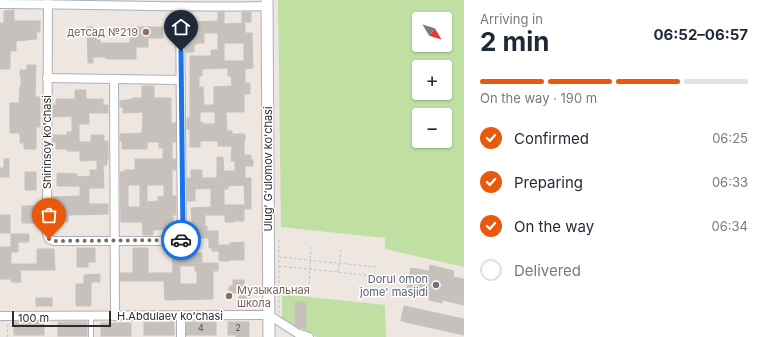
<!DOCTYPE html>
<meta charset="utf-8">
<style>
body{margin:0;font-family:Inter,sans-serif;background:#f6f6f7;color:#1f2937;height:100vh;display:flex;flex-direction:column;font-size:15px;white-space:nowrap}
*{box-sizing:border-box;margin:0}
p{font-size:13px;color:#747a83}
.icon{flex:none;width:22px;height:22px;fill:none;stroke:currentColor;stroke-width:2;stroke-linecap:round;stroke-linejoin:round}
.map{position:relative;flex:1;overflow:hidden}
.side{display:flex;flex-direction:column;background:#fff;width:300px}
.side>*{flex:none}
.needle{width:26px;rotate:128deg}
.fabs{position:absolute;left:412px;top:12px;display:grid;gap:8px}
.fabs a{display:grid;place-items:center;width:40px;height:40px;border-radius:4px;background:#fff;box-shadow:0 1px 3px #0004;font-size:20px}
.scale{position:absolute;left:12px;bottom:10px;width:99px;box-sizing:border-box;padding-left:4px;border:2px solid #2d2d2d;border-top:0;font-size:11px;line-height:14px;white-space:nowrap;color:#2d2d2d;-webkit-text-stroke:3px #fff;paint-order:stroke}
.pin{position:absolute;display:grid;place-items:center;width:34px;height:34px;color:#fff;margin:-41px -17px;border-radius:50% 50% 50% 0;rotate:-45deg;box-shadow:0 0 4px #0007}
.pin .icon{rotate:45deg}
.courier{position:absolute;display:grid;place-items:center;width:40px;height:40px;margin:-20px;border:3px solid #1a73e8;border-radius:50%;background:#fff;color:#222;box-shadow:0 1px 5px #0007}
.overview em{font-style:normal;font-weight:700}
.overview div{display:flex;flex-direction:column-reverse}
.overview{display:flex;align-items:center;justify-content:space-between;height:68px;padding:0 16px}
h1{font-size:26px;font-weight:700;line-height:30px}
.bar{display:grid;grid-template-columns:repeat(4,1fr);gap:6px 4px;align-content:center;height:48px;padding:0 16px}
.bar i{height:5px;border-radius:3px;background:#e0e1e3}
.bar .current{background:#ea580c}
.bar p{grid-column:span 4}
ol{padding:0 16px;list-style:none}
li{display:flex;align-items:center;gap:12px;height:44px}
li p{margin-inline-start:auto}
li .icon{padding:4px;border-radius:50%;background:#ea580c;color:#fff;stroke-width:4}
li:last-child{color:#747a83}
li i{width:22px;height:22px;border:2px solid #e0e1e3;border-radius:50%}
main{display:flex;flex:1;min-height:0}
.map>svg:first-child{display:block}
.green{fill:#c0dfa3;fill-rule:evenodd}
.building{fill:#c6c1bc;stroke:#c9c2bb;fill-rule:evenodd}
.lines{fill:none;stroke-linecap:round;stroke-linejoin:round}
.service-casing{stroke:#aeb1b8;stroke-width:6}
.minor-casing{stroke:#aeb1b8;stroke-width:10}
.secondary-casing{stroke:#aeb1b8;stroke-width:13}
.path{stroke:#c4c4c4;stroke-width:1;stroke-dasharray:3 2;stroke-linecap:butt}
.service{stroke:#fff;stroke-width:4}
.minor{stroke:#fff;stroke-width:8}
.secondary{stroke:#fff;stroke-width:11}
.done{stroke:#706e6c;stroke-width:4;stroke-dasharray:0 7.2}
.route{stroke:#1a73e8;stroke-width:5}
.education-dot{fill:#8d6e63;stroke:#fff;stroke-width:1.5}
.worship-dot{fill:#6b7280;stroke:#fff;stroke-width:1.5}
.labels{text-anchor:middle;stroke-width:3;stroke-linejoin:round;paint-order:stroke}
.number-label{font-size:9px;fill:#535251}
.education-label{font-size:11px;fill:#785e54;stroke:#fff;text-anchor:end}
.street-label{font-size:11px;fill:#2d2d2d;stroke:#fff}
.worship-label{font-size:11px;fill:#5b616d;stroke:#fff;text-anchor:end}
</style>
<main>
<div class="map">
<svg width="464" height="337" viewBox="0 0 464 337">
<rect width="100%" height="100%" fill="#ede6e1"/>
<g class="green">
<path d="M 278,0 L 464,0 L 464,267 L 385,249 L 385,238 L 281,227 ZM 419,19 L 445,19 L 445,45 L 419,45 ZM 419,67 L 445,67 L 445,93 L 419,93 ZM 419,115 L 445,115 L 445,141 L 419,141 Z"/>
<polygon points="282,294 385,305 386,337 317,337 282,318"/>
</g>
<g class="building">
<polygon points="14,10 14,21 40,21 40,32 36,32 37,39 16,41 16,51 10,51 10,69 0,69 0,23 4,23 4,11"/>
<path d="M 218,12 L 224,12 L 224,24 L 245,23 L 245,33 L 252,33 L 253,68 L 245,69 L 245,83 L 250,83 L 250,94 L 244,94 L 244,112 L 226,112 L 227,131 L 232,131 L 232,134 L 245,134 L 245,141 L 244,141 L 244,155 L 251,155 L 251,160 L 253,160 L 253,166 L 245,166 L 245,178 L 251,178 L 251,209 L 244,209 L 244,221 L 234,221 L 234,222 L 225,222 L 225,215 L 205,215 L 205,227 L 207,226 L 207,231 L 218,231 L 218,245 L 230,245 L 230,243 L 244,242 L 244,260 L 229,260 L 229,261 L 219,261 L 219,251 L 212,251 L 212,248 L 209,248 L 209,238 L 200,238 L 200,233 L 193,233 L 191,208 L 211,207 L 211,188 L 195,189 L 195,201 L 187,201 L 187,178 L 191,178 L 191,170 L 202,170 L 202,178 L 217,178 L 217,157 L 223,157 L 224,171 L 235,171 L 235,161 L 231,161 L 232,146 L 218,146 L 218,141 L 200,141 L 200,147 L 190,147 L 190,129 L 187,129 L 187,118 L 190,118 L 190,56 L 211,56 L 211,50 L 218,50 L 218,33 L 204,33 L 204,43 L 196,43 L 196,45 L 194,45 L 194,52 L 186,52 L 186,31 L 191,31 L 191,22 L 218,21 ZM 224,43 L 244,43 L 244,61 L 224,61 ZM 228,68 L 228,76 L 231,76 L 232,86 L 214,87 L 214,105 L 204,105 L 203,87 L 199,87 L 199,76 L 202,76 L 202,69 ZM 200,112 L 215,112 L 215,124 L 203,124 L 203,122 L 200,123 ZM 244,185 L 245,204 L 244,205 L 224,205 L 224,189 L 228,189 L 228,186 Z"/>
<rect x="242" y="12" width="9" height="10"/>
<polygon points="87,27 93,27 93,33 100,33 100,43 130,43 130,27 163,27 163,38 148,38 148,47 136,47 136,59 106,59 106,57 93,57 93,63 88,63"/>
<polygon points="27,65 36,65 35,97 40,97 40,127 36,127 36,149 24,149 24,143 20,143 20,133 10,133 10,103 19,103 20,87 21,87 21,76 20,76 20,70 27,70"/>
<path d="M 142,86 L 154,86 L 154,98 L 171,98 L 171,123 L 176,123 L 176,142 L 172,142 L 172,159 L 176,159 L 176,170 L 172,170 L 172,196 L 176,196 L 176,215 L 173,215 L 173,229 L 153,230 L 153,235 L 143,235 L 142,222 L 121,222 L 120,172 L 124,172 L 124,170 L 135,170 L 135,159 L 163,159 L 163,148 L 159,148 L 159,142 L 147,142 L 147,149 L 122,149 L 122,141 L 120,141 L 120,134 L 142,133 L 143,112 L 123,113 L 123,107 L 120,107 L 120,101 L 132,99 L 132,98 L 142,98 ZM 128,185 L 140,185 L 140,207 L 128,207 ZM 147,185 L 164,185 L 164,196 L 158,197 L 158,201 L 147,202 Z"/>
<polygon points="75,90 86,90 86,99 103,99 103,105 108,105 108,113 89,113 89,124 79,124 79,142 91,142 91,135 104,135 104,141 108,141 108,160 107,160 107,165 103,165 104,188 89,188 89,204 108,204 108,214 68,215 68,222 56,222 56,202 53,202 53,197 80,196 80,186 57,186 57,173 77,174 77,177 90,176 90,170 97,170 97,160 80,161 80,151 67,151 67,149 56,149 56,142 53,142 53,135 67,135 67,132 72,132 72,116 53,117 53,105 56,105 56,99 75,99"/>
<polygon points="4,159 9,159 9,177 0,177 0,168 4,168"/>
<rect x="25" y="172" width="11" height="18"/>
<polygon points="22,206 36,206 37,223 22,223"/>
<rect x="0" y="215" width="10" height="18"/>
<polygon points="11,234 29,234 29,242 18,242 18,252 11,252 11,264 37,264 37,249 54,249 55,270 20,270 21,282 11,282 11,279 0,279 0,247 11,247"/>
<polygon points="77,248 95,248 95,262 88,262 88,267 77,267"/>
<path d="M 133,248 L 148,248 L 148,273 L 173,273 L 172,248 L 187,248 L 187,253 L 202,253 L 202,263 L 218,263 L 218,271 L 213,271 L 213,299 L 165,300 L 164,281 L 120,281 L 120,273 L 133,273 ZM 180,266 L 195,266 L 195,271 L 197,271 L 197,284 L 180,284 Z"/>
<polygon points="430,265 454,271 453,277 464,279 464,305 442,300 442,303 429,300 429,297 406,292 411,268 429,271"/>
<polygon points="100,274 100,282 91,282 91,306 76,306 76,284 84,284 84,275"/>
<polygon points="233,280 244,280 244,293 229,293 229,286 233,286"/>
<rect x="239" y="293" width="10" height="12"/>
<rect x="36" y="298" width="16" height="8"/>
<polygon points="295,302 306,302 306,328 299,328 295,325"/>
<polygon points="404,306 464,319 464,335 401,321"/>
<rect x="14" y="322" width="30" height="13"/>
<rect x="58" y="322" width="29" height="14"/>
<rect x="144" y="322" width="30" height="13"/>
<rect x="186" y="322" width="30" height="13"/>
<polygon points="228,322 249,322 249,337 236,337 236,335 228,335"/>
<rect x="101" y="323" width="30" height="13"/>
</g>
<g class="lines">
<g class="service-casing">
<polyline id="service" points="91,337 91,316"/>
</g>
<g class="minor-casing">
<g id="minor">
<path d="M 0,4 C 89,4 178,8 267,6"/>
<polyline points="48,4 47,234 49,239 54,241 180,241 182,239 180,7"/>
<polyline points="47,78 181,80"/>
<polyline points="114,79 115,316"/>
<polyline points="0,316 269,315 297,333 309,337"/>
<polyline points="181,337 181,316"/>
</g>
</g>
<g class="secondary-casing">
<polyline id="secondary" points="267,0 269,337"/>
</g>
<g class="path">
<polyline points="279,257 376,267"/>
<polyline points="279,266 375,276"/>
<polyline points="338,272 341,250"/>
<polyline points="309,284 311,247"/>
<polyline points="279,313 279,237"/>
<polyline points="7,337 8,323"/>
</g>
<use href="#service" class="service"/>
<use href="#minor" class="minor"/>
<use href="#secondary" class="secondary"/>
</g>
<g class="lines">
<polyline class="done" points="49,239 54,241 181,240"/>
<polyline class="route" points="181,51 183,237 181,240"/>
</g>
<g class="education-dot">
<circle cx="146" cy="32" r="4"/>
<circle cx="229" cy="296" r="4"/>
</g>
<circle class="worship-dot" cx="436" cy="285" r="4"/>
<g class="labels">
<g class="number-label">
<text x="201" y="331">4</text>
<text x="238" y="331">2</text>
</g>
<g class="education-label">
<text x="138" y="36">детсад №219</text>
<text x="237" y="294" text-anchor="start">Музыкальная<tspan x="237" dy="13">школа</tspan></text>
</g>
<g class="street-label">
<text transform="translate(47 142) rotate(-90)" y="4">Shirinsoy ko'chasi</text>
<text transform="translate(268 169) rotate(-90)" y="4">Ulugʻ Gʻulomov koʻchasi</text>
<text x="170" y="320">H.Abdulaev ko'chasi</text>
</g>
<g class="worship-label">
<text x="428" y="283">Dorul omon<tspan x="428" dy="13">jome' masjidi</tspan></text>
</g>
</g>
</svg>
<div class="fabs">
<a><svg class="needle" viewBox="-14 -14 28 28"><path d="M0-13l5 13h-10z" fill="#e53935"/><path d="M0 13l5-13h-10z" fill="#747a83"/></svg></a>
<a>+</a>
<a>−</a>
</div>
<div class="scale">100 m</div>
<div class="pin" style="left:49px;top:239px;background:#ea580c"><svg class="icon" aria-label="bag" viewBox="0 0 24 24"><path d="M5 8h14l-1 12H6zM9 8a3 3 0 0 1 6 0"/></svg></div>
<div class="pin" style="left:181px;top:51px;background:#1f2937"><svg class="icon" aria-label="home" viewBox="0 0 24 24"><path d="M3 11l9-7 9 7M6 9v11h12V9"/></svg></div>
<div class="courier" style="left:181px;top:240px"><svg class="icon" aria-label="car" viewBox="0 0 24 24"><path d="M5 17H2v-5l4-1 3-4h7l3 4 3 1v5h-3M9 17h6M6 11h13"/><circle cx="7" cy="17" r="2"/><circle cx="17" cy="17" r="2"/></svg></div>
</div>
<section class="side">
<div class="overview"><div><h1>2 min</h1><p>Arriving in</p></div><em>06:52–06:57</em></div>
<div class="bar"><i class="current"></i><i class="current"></i><i class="current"></i><i></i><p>On the way · 190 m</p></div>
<ol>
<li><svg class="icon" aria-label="check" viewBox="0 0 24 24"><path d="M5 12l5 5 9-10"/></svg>Confirmed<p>06:25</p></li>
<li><svg class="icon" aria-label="check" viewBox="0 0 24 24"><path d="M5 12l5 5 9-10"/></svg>Preparing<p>06:33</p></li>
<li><svg class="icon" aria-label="check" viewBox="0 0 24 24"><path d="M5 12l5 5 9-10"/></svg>On the way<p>06:34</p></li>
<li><i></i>Delivered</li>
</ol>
</section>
</main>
